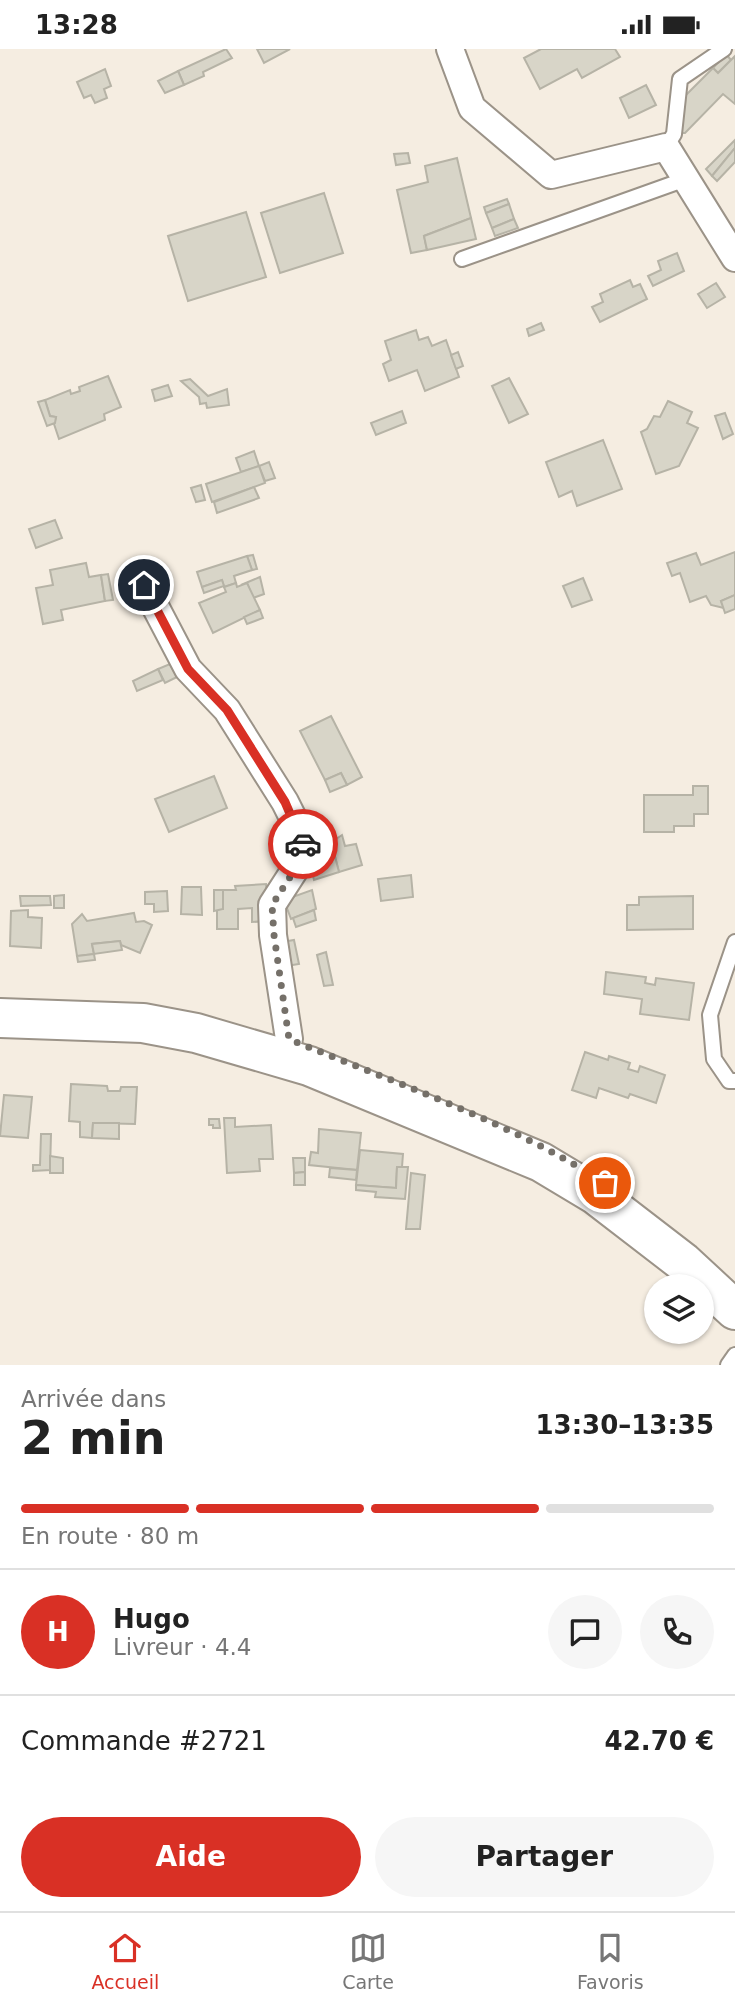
<!DOCTYPE html>
<html lang="fr">
<meta charset="utf-8">
<style>
body{margin:0;font-family:"DejaVu Sans",sans-serif;background:#f6f6f6;color:#222;height:100vh;display:flex;flex-direction:column;font-size:26px;white-space:nowrap}
*{box-sizing:border-box;margin:0}
p{font-size:23px;color:#767676}
.icon{flex:none;width:38px;height:38px;fill:none;stroke:currentColor;stroke-width:2;stroke-linecap:round;stroke-linejoin:round}
.map{position:relative;height:1316px;overflow:hidden}
.panel{display:flex;flex-direction:column;background:#fff;flex:1}
.panel>*{flex:none}
.buttons{position:absolute;left:644px;top:1225px;display:grid;gap:14px}
.buttons a{display:grid;place-items:center;width:70px;height:70px;border-radius:50%;background:#fff;box-shadow:0 2px 5px #0004;font-size:35px}
.pin{position:absolute;display:grid;place-items:center;width:60px;height:60px;color:#fff;margin:-30px;border:4px solid #fff;border-radius:50%;box-shadow:0 2px 7px #0007}
.courier{position:absolute;display:grid;place-items:center;width:70px;height:70px;margin:-35px;border:5px solid #d93025;border-radius:50%;background:#fff;color:#222;box-shadow:0 2px 9px #0007}
.overview em{font-style:normal;font-weight:700}
.overview div{display:flex;flex-direction:column-reverse}
.overview{display:flex;align-items:center;justify-content:space-between;height:119px;padding:0 21px}
h1{font-size:46px;font-weight:700;line-height:52px}
.bar{display:grid;grid-template-columns:repeat(4,1fr);gap:10px 7px;align-content:center;height:84px;padding:0 21px}
.bar i{height:9px;border-radius:5px;background:#e0e0e0}
.bar .active{background:#d93025}
.bar p{grid-column:span 4}
.line{display:flex;align-items:center;gap:18px;padding:0 21px;border-top:2px solid #e0e0e0}
.line div{flex:1}
.round{display:grid;place-items:center;flex:none;width:74px;height:74px;border-radius:37px;background:#f6f6f6}
.action{display:flex;gap:14px;margin-top:auto;padding:14px 21px}
.action a{flex:1;height:80px;border-radius:42px;background:#d93025;color:#fff;font-size:28px;font-weight:700;line-height:80px;text-align:center}
.action a+a{background:#f6f6f6;color:#222}
.status{display:flex;justify-content:space-between;align-items:center;height:49px;padding:0 35px;background:#fff;direction:ltr}
.status svg{height:19px;fill:currentColor}
.tab-bar{display:flex;justify-content:space-around;align-items:center;height:98px;border-top:2px solid #e0e0e0;background:#fff;font-size:19px;color:#767676}
.tab-bar a{display:grid;justify-items:center;gap:4px}
.tab-bar .active{color:#d93025}
.map>svg:first-child{display:block}
.building{fill:#d8d5c8;stroke:#b6b3a6;stroke-width:2}
.lines{fill:none;stroke-linecap:round;stroke-linejoin:round}
.service-casing{stroke:#9b9388;stroke-width:18}
.minor-casing{stroke:#9b9388;stroke-width:30}
.primary-casing{stroke:#9b9388;stroke-width:42}
.service{stroke:#fff;stroke-width:14}
.minor{stroke:#fff;stroke-width:26}
.primary{stroke:#fff;stroke-width:38}
.done{stroke:#757069;stroke-width:7;stroke-dasharray:0 12.6}
.route{stroke:#d93025;stroke-width:9}
</style>
<div class="status"><b>13:28</b><svg viewBox="0 0 49 12"><path d="M0 12V9h3v3zM5 12V6h3v6zM10 12V3h3v9zM15 12V0h3v12zM26 1h20v11H26zM47 4h2v5h-2z"/></svg></div>
<div class="map">
<svg width="735" height="1316" viewBox="0 0 735 1316">
<rect width="100%" height="100%" fill="#f5ede1"/>
<g class="building">
<polygon points="226,0 232,9 203,23 204,27 184,36 178,22"/>
<polygon points="257,0 290,0 264,14"/>
<polygon points="541,0 615,0 620,8 582,29 577,20 540,40 524,9"/>
<polygon points="726,5 731,11 718,24 713,19"/>
<polygon points="735,7 735,55 723,45 685,84 682,84 682,50 713,19 718,24"/>
<polygon points="105,20 111,37 104,40 107,49 95,54 91,46 84,49 77,33"/>
<polygon points="178,22 184,36 165,44 158,32"/>
<polygon points="646,36 656,56 629,69 620,49"/>
<polygon points="735,91 735,99 712,127 706,120"/>
<polygon points="735,99 735,113 717,132 712,127"/>
<polygon points="408,104 410,114 396,116 394,105"/>
<polygon points="457,109 471,169 424,187 427,201 411,204 397,141 428,133 425,117"/>
<polygon points="324,144 343,204 280,224 261,164"/>
<polygon points="507,150 509,155 486,164 484,158"/>
<polygon points="509,155 514,170 492,179 486,164"/>
<polygon points="246,163 266,228 188,252 168,187"/>
<polygon points="471,169 476,190 427,201 424,187"/>
<polygon points="514,170 518,179 495,187 492,179"/>
<polygon points="677,204 684,222 653,237 648,227 661,221 658,212"/>
<polygon points="630,231 633,238 640,235 647,250 600,273 592,258 603,253 600,245"/>
<polygon points="716,234 725,248 707,259 698,245"/>
<polygon points="541,274 544,281 529,287 527,280"/>
<polygon points="416,281 419,291 428,288 432,297 446,291 459,328 425,342 417,321 389,332 383,315 391,311 385,292"/>
<polygon points="458,303 463,317 456,320 451,306"/>
<polygon points="108,327 121,358 104,365 105,371 59,390 54,375 56,368 50,367 45,351 70,341 71,345 80,342 79,338"/>
<polygon points="509,329 528,365 509,374 492,337"/>
<polygon points="190,330 208,347 227,340 229,356 207,359 206,354 200,355 199,348 181,332"/>
<polygon points="168,336 172,347 155,352 152,341"/>
<polygon points="45,351 50,367 56,368 55,374 47,377 38,353"/>
<polygon points="668,352 692,363 687,374 698,379 679,417 656,425 641,383 647,380 654,367 660,368"/>
<polygon points="402,362 406,374 376,386 371,374"/>
<polygon points="725,364 733,385 723,390 715,367"/>
<polygon points="603,391 622,440 577,457 572,442 559,448 546,413"/>
<polygon points="254,402 259,417 241,423 236,409"/>
<polygon points="269,413 275,429 265,432 259,417"/>
<polygon points="259,417 265,434 212,453 206,435"/>
<polygon points="201,436 205,451 196,453 191,439"/>
<polygon points="254,438 259,449 217,464 214,453"/>
<polygon points="55,471 62,489 36,499 29,480"/>
<polygon points="735,503 735,546 721,552 724,559 711,556 706,547 690,553 680,524 672,527 667,514 696,504 701,516"/>
<polygon points="253,506 257,520 252,521 247,507"/>
<polygon points="247,507 252,521 234,527 236,534 224,538 222,531 202,538 197,523"/>
<polygon points="86,514 89,528 101,526 105,552 61,561 63,571 43,575 36,539 53,536 50,521"/>
<polygon points="108,525 113,551 105,552 101,526"/>
<polygon points="260,528 264,545 253,549 247,534 241,536"/>
<polygon points="583,529 592,551 572,558 563,537"/>
<polygon points="222,531 224,537 204,544 202,538"/>
<polygon points="236,534 237,538 247,534 260,561 213,584 199,554 226,543 224,538"/>
<polygon points="735,546 735,560 725,564 721,552"/>
<polygon points="260,561 263,569 247,575 244,568"/>
<polygon points="170,615 177,628 165,634 158,620"/>
<polygon points="158,620 163,631 137,642 133,632"/>
<polygon points="331,667 362,728 347,736 341,724 325,731 300,682"/>
<polygon points="341,724 347,736 330,743 325,731"/>
<polygon points="214,727 227,759 169,783 155,750"/>
<polygon points="693,737 708,737 708,765 694,765 694,777 674,777 674,783 644,783 644,746 693,746"/>
<polygon points="342,786 345,797 356,795 362,816 339,823 333,800 317,803"/>
<polygon points="333,800 339,823 314,831 309,809 317,808 317,803"/>
<polygon points="411,826 413,848 381,852 378,830"/>
<polygon points="266,835 268,872 252,873 252,859 238,860 238,880 217,880 217,860 223,860 223,841 236,841 235,837"/>
<polygon points="182,838 201,838 202,866 181,865"/>
<polygon points="214,841 223,841 223,860 214,862"/>
<polygon points="312,841 316,860 291,870 284,851"/>
<polygon points="167,842 168,862 154,863 154,855 145,855 145,843"/>
<polygon points="64,846 64,859 54,859 54,847"/>
<polygon points="20,847 50,847 51,856 21,857"/>
<polygon points="693,847 693,880 627,881 627,856 639,856 639,848"/>
<polygon points="28,861 28,868 42,869 41,899 10,897 11,862"/>
<polygon points="314,861 316,871 296,878 293,869"/>
<polygon points="134,864 136,873 144,872 152,876 140,904 121,896 120,892 92,895 94,905 77,907 72,875 82,865 87,872"/>
<polygon points="294,891 299,915 286,917 282,893"/>
<polygon points="120,892 122,901 94,905 92,895"/>
<polygon points="326,903 333,936 324,937 317,906"/>
<polygon points="94,905 95,911 78,913 77,907"/>
<polygon points="606,923 646,928 645,934 655,936 656,929 694,934 689,971 640,965 642,950 604,945"/>
<polygon points="585,1003 608,1011 609,1007 630,1014 628,1020 638,1023 640,1017 665,1026 656,1054 630,1045 628,1049 599,1039 596,1049 572,1041"/>
<polygon points="71,1035 107,1037 108,1042 120,1042 121,1038 137,1038 135,1075 93,1074 92,1089 80,1088 80,1073 69,1072"/>
<polygon points="4,1046 32,1048 28,1089 0,1087"/>
<polygon points="224,1069 235,1069 235,1078 271,1076 273,1110 259,1110 260,1122 227,1124"/>
<polygon points="209,1070 219,1070 220,1079 213,1079 213,1076 209,1076"/>
<polygon points="93,1074 119,1074 119,1090 92,1089"/>
<polygon points="319,1080 361,1084 357,1121 309,1116 311,1103 318,1104"/>
<polygon points="41,1085 51,1085 50,1121 33,1122 33,1116 40,1116"/>
<polygon points="360,1101 403,1105 402,1118 397,1118 396,1139 356,1136"/>
<polygon points="50,1107 63,1109 63,1124 50,1124"/>
<polygon points="293,1109 305,1109 305,1123 294,1124"/>
<polygon points="397,1118 408,1118 405,1150 375,1148 376,1143 356,1141 356,1136 396,1139"/>
<polygon points="330,1119 357,1121 356,1131 329,1128"/>
<polygon points="305,1123 305,1136 294,1136 294,1124"/>
<polygon points="411,1124 425,1126 420,1180 406,1180"/>
</g>
<g class="lines">
<g class="service-casing">
<g id="service">
<polyline points="666,98 674,85 680,30 724,0"/>
<polyline points="462,210 686,130"/>
<polyline points="735,893 710,966 714,1010 729,1032 735,1032"/>
<polyline points="728,1316 735,1306"/>
</g>
</g>
<g class="minor-casing">
<g id="minor">
<polyline points="450,0 472,59 551,126 666,98 735,209"/>
<polyline points="144,536 188,620 227,661 285,753 304,791 303,808 272,856 273,886 289,990"/>
</g>
</g>
<g class="primary-casing">
<polyline id="primary" points="0,969 143,974 196,984 309,1017 541,1113 596,1146 683,1213 735,1261"/>
</g>
<use href="#service" class="service"/>
<use href="#minor" class="minor"/>
<use href="#primary" class="primary"/>
</g>
<g class="lines">
<path class="done" d="M 303,795 L 303,808 L 272,856 L 274,886 L 289,990 C 395,1034 508,1072 605,1134"/>
<polyline class="route" points="144,536 188,620 227,661 285,753 303,795"/>
</g>
</svg>
<div class="buttons">
<a><svg class="icon" aria-label="layers" viewBox="0 0 24 24"><path d="M12 4l9 5-9 5-9-5zM3 14l9 5 9-5"/></svg></a>
</div>
<div class="pin" style="left:605px;top:1134px;background:#ea580c"><svg class="icon" aria-label="bag" viewBox="0 0 24 24"><path d="M5 8h14l-1 12H6zM9 8a3 3 0 0 1 6 0"/></svg></div>
<div class="pin" style="left:144px;top:536px;background:#1f2937"><svg class="icon" aria-label="home" viewBox="0 0 24 24"><path d="M3 11l9-7 9 7M6 9v11h12V9"/></svg></div>
<div class="courier" style="left:303px;top:795px"><svg class="icon" aria-label="car" viewBox="0 0 24 24"><path d="M5 17H2v-5l4-1 3-4h7l3 4 3 1v5h-3M9 17h6M6 11h13"/><circle cx="7" cy="17" r="2"/><circle cx="17" cy="17" r="2"/></svg></div>
</div>
<section class="panel">
<div class="overview"><div><h1>2 min</h1><p>Arrivée dans</p></div><em>13:30–13:35</em></div>
<div class="bar"><i class="active"></i><i class="active"></i><i class="active"></i><i></i><p>En route · 80 m</p></div>
<div class="line" style="height:126px"><b class="round" style="background:#d93025;color:#fff">H</b><div><b>Hugo</b><p>Livreur · 4.4</p></div><a class="round"><svg class="icon" aria-label="chat" viewBox="0 0 24 24"><path d="M4 5h16v11H9l-5 4z"/></svg></a><a class="round"><svg class="icon" aria-label="phone" viewBox="0 0 24 24"><path d="M5 4h4l2 5-3 2q2 4 5 5l2-3 5 2v4C11 20 4 13 5 4z"/></svg></a></div>
<div class="line" style="height:91px"><div>Commande #2721</div><b>42.70 €</b></div>
<div class="action"><a>Aide</a><a>Partager</a></div>
</section>
<nav class="tab-bar">
<a class="active"><svg class="icon" aria-label="home" viewBox="0 0 24 24"><path d="M3 11l9-7 9 7M6 9v11h12V9"/></svg>Accueil</a>
<a><svg class="icon" aria-label="map" viewBox="0 0 24 24"><path d="M3 6l6-2 6 2 6-2v14l-6 2-6-2-6 2zM9 4v14M15 6v14"/></svg>Carte</a>
<a><svg class="icon" aria-label="saved" viewBox="0 0 24 24"><path d="M7 4h10v16l-5-4-5 4z"/></svg>Favoris</a>
</nav>
